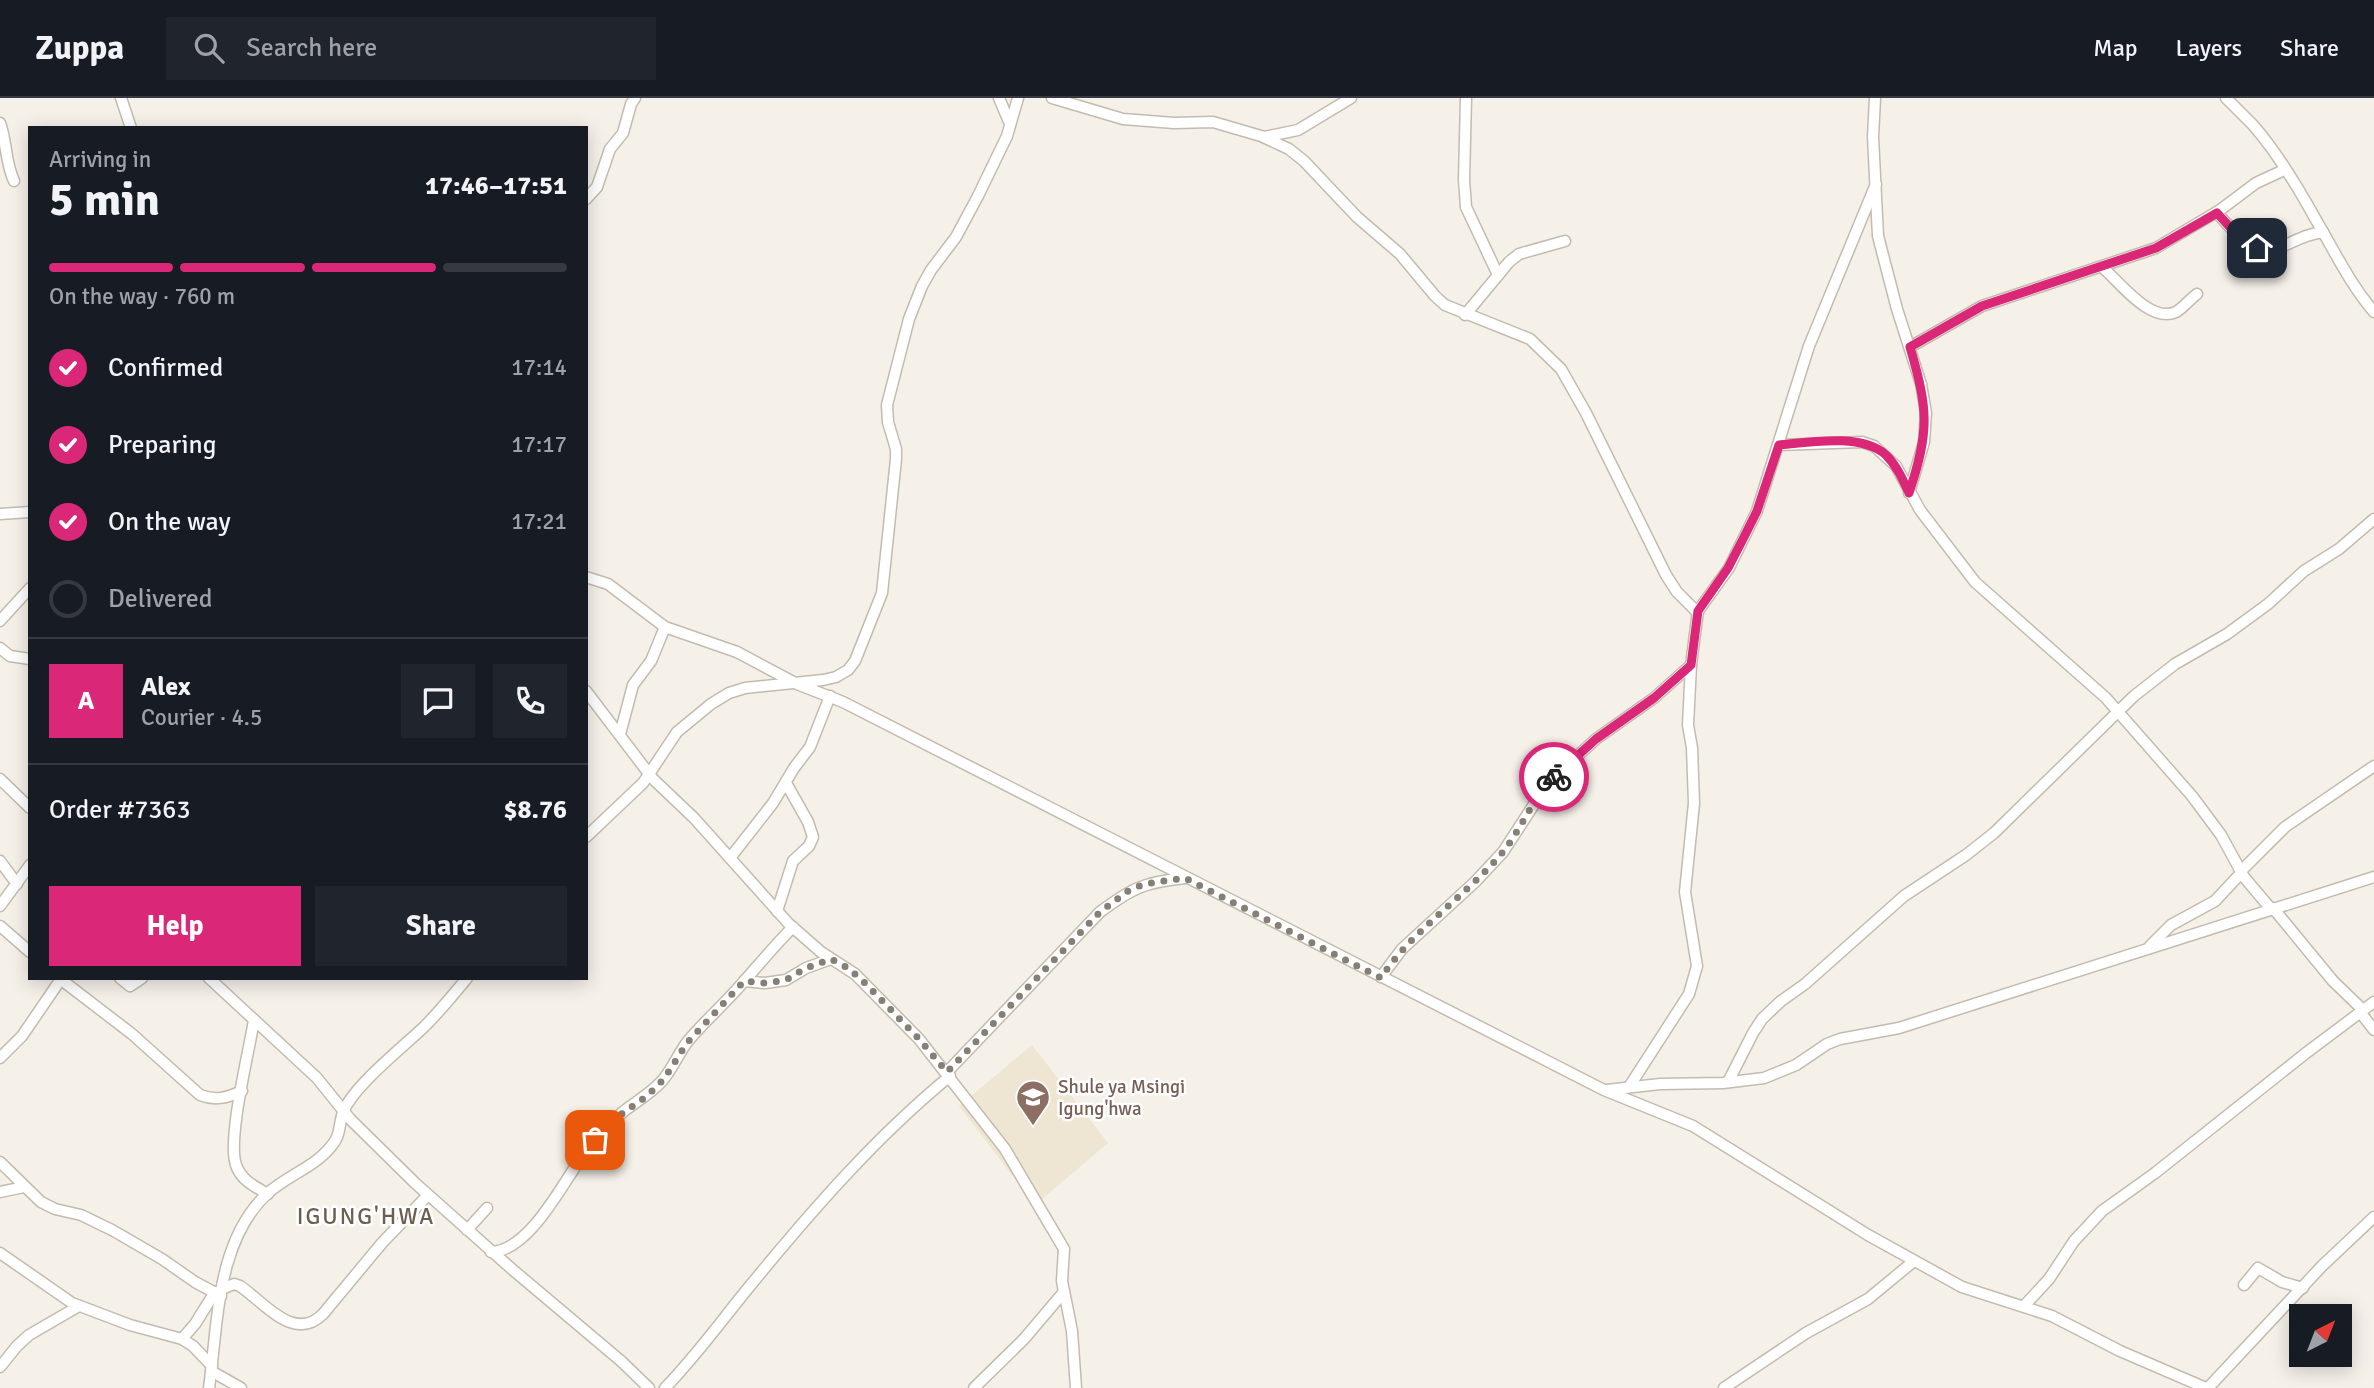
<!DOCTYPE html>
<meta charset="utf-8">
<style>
body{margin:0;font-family:Signika,sans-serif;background:#20242c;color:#f1f3f6;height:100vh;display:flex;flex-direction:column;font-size:26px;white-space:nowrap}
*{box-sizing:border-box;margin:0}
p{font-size:23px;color:#9ea1a6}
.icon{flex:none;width:38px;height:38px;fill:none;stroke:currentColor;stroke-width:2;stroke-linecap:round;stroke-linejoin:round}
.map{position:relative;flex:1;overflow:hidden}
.drawer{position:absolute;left:28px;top:28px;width:560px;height:854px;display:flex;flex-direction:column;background:#171b24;border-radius:0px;box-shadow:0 4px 18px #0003}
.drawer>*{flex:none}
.needle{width:46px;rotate:42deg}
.buttons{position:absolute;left:2289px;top:1206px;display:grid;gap:14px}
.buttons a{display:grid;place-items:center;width:63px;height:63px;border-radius:0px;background:#171b24;box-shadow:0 4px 18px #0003;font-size:35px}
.pin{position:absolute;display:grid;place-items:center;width:60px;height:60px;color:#fff;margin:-30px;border-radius:14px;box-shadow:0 4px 10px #0006}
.courier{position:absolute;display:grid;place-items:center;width:70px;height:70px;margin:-35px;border:5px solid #db2777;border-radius:50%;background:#fff;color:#222;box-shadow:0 2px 9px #0007}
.overview em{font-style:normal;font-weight:800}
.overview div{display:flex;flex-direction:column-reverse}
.overview{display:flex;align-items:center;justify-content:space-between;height:119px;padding:0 21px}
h1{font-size:46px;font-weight:800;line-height:52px}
.bar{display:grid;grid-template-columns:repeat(4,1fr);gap:10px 7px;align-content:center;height:84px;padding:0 21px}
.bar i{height:9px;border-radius:5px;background:#363941}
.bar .current{background:#db2777}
.bar p{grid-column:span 4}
.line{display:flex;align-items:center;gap:18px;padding:0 21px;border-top:2px solid #363941}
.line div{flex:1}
.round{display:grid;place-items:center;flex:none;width:74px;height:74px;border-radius:0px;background:#20242c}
ol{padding:0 21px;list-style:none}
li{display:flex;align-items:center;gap:21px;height:77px}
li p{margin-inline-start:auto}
li .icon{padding:7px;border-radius:50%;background:#db2777;color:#fff;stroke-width:4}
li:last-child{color:#9ea1a6}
li i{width:38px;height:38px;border:4px solid #363941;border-radius:50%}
.action{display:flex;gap:14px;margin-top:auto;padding:14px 21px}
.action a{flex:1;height:80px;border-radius:0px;background:#db2777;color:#fff;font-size:28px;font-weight:800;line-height:80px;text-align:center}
.action a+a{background:#20242c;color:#f1f3f6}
header{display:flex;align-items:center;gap:42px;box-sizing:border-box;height:98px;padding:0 35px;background:#171b24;border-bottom:2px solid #363941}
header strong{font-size:33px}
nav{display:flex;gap:38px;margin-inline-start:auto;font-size:24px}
.search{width:490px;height:63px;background:#20242c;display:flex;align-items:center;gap:18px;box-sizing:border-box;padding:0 24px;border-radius:0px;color:#9ea1a6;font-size:26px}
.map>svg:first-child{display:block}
.education{fill:#eee5d3}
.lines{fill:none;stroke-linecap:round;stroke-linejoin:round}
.street-casing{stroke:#c3bbae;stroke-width:13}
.street{stroke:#fff;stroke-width:10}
.done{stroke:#857f75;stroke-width:7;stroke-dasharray:0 12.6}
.route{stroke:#db2777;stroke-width:9}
.labels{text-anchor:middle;stroke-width:5;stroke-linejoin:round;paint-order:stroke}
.education-label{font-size:19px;fill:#785e54;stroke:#fff;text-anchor:start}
.quarter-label{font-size:23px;letter-spacing:2px;fill:#6b5f4e;stroke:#fff}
</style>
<header>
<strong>Zuppa</strong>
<div class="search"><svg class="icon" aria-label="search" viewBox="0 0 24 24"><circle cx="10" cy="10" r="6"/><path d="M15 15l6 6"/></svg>Search here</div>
<nav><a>Map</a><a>Layers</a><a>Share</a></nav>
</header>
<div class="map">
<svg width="2374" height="1290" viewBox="0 0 2374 1290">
<rect width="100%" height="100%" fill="#f5f1e9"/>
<polygon class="education" points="1032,947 1108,1045 1035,1107 959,1008"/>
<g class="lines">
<g class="street-casing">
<g id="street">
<polyline points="121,0 131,30"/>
<polyline points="999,0 1010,26"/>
<polyline points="1052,0 1123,21 1174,25 1213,24 1261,38 1289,51 1304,63 1357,119 1400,156 1435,198 1445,207 1530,241 1561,271 1586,315 1666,477 1677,494 1698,515"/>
<polyline points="1466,0 1464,82 1466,109 1498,177"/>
<polyline points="1875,0 1873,39 1878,138 1897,211 1921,286 1926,315 1924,344 1909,395"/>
<path d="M 2226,0 C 2235,9 2244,18 2253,27 C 2275,52 2300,93 2316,122 C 2335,154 2350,186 2374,214"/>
<path d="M 0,25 C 7,44 5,64 14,83"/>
<polyline points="1264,39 1298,32 1351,0"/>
<polyline points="586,101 597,89 610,51 623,35 631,6 635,0"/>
<path d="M 2217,115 C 2232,132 2255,160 2281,149 C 2295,143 2306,136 2323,134"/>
<path d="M 2102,169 C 2119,183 2150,226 2176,214 C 2183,210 2190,201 2197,196"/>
<polyline points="1465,217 1509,164 1519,156 1565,143"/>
<polyline points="1910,249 1982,208 2156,150 2220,112 2256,85 2284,72"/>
<polyline points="1779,347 1862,344 1874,348 1896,368 1920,412 1975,484 2106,600 2192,698 2221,737 2244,779 2271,811"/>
<polyline points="0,416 30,414"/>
<polyline points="586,479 608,486 665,529 737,554 797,586 843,604 1604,992 1693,1028 1868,1137 1962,1189 2052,1218 2120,1253 2206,1290"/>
<polyline points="0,523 30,490"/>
<polyline points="0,550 10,558 30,561"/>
<polyline points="586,593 653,681 694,720 789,826 821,854 855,876 919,941 1005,1051 1064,1151 1062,1183 1072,1233 1076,1290"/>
<polyline points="620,636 633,587 651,563 665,529"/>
<polyline points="0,681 30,710"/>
<polyline points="586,739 643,685 677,634 711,606 729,595 745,590 823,582 836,579 848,572 855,563 882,495 896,361 896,351 888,324 887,307 909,221 922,188 931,172 956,139 978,98 1007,38 1018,0"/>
<polyline points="730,760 773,705 794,670 810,649 830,598"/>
<polyline points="0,763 17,786"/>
<polyline points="2241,773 2285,729 2374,668"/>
<polyline points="0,808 30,767"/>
<polyline points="2273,810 2333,883 2363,912"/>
<polyline points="777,813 793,763 809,748 813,739 808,724 786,685"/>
<polyline points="0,828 30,854"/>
<polyline points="2150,848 2171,827 2215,803 2242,774"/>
<polyline points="1381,879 1402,851 1475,784 1503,754 1548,685 1596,641 1654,600 1691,567"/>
<path d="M 59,880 L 132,936 L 200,997 C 215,1003 227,1000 242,993"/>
<polyline points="120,880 130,888 142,880"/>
<polyline points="209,880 317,980 350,1021 415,1085 513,1172 621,1263 649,1290"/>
<polyline points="744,883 765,885 786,882 806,870 831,861"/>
<polyline points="2360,914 2374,932"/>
<path d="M 254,922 C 249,954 227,1041 236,1067 C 241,1082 255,1089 268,1096"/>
<polyline points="0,960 22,938 61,881"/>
<path d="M 947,974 L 1100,814 C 1132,790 1145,784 1185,780"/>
<polyline points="1728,984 1753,935 1762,921 1781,903 1805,886 1904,798 1966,757 1994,735 2134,598 2175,566 2227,536 2268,506 2304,473 2339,451 2374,421"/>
<polyline points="1629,989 1689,896 1697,868 1685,794 1694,705 1692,650 1688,627 1691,567 1698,513 1729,470 1757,413 1809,248 1876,86"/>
<polyline points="1607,992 1660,986 1723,985 1764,980 1796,967 1827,946 1840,941 1899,930 2374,779"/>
<polyline points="0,1064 41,1104 55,1111 81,1117 112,1132 162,1161 195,1184 221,1198"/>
<polyline points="0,1094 24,1089"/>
<polyline points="467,1132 487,1110"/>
<path d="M 491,1154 C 530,1153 563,1084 584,1056 C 596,1040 609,1025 624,1013 C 637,1003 650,996 662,983 C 672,972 678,956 688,943 C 704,924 723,907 739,889 C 757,869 774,848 793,829"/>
<polyline points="0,1155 72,1205 130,1227 182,1241 193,1248 212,1268"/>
<polyline points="2244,1187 2258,1170 2282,1184 2303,1190"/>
<path d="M 222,1191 L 234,1186 L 240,1188 C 265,1205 294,1245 323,1216 L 382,1145 L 428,1097"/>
<polyline points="2024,1208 2049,1181 2074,1143 2102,1113 2155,1075 2306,955 2374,904"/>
<polyline points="182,1241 195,1226 215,1194"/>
<polyline points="0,1269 17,1248 29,1237 79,1208"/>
<polyline points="211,1273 241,1290"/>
<path d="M 209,1290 C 218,1226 216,1142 268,1095 C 289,1076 319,1068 335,1043 C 341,1034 339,1022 344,1012 C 356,986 403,949 425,928 C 440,913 453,897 467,880"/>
<path d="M 665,1290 C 698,1256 724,1219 754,1183 C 814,1110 877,1038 950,978"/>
<polyline points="974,1290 1024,1241 1063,1195"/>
<polyline points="1724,1290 1806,1235 1868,1201 1914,1163"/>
<polyline points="2208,1290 2322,1168 2374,1119"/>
</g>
</g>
<use href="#street" class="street"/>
</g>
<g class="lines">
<path class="done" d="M 595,1042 L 613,1022 L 647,998 L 664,981 L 687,945 L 744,883 L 765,885 L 786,882 L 806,870 L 831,861 L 848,870 L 865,885 L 919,941 L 947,974 L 1100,814 L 1128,793 L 1144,786 L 1185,780 L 1381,880 C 1411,833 1465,799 1502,755 C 1521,732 1532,701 1554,679"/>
<path class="route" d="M 1554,679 L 1596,641 L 1654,600 L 1691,567 L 1698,513 L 1728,470 L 1742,443 L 1757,413 L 1779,347 C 1810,344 1862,335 1886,357 C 1897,368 1903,382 1909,395 C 1930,332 1928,311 1910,249 L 1982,208 L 2156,150 L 2217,115 L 2239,139 L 2257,150"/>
</g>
<defs>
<g id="school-pin" transform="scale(1.75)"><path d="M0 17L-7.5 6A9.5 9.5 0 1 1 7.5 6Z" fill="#8d6e63" stroke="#fff"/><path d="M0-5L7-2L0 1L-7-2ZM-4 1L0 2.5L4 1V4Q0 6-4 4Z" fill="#fff"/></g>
</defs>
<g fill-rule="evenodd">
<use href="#school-pin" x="1033" y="999"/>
</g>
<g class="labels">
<g class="education-label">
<text x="1058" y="995">Shule ya Msingi<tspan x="1058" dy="22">Igung'hwa</tspan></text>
</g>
<g class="quarter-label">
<text x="366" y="1126">IGUNG'HWA</text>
</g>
</g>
</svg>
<div class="buttons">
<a><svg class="needle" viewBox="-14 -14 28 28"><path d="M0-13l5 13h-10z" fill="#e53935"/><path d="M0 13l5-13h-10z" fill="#9ea1a6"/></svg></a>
</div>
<div class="pin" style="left:595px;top:1042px;background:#ea580c"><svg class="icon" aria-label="bag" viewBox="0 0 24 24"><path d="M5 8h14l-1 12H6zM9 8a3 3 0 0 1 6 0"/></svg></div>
<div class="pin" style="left:2257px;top:150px;background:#1f2937"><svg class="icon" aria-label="home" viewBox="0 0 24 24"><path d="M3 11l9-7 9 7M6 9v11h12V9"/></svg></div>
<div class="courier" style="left:1554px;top:679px"><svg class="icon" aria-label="bike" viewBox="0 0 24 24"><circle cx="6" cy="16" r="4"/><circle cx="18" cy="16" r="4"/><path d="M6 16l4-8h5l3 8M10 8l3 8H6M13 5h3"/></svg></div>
<section class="drawer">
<div class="overview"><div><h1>5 min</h1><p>Arriving in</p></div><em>17:46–17:51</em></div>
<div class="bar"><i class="current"></i><i class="current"></i><i class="current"></i><i></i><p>On the way · 760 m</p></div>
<ol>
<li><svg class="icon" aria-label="check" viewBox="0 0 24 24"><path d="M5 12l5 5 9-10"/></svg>Confirmed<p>17:14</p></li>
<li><svg class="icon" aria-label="check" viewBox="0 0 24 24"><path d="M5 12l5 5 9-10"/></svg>Preparing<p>17:17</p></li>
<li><svg class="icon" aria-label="check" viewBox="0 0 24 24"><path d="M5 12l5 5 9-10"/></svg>On the way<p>17:21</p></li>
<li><i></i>Delivered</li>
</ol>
<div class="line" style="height:126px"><b class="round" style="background:#db2777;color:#fff">A</b><div><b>Alex</b><p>Courier · 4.5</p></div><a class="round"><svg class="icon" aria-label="chat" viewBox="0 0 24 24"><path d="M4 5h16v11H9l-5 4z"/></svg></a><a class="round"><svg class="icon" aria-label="phone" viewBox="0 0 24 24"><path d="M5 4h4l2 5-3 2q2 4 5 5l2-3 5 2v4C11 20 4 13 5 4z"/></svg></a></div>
<div class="line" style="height:91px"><div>Order #7363</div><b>$8.76</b></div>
<div class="action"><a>Help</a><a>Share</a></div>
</section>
</div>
